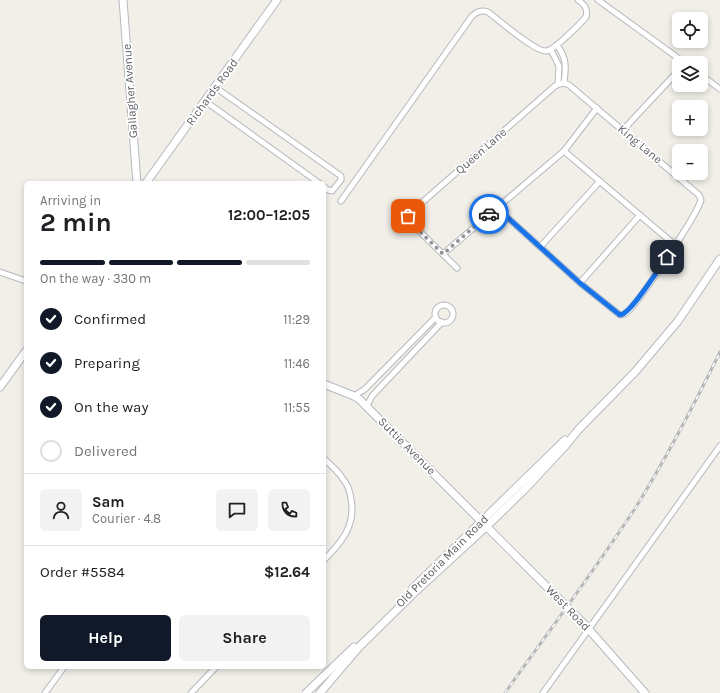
<!DOCTYPE html>
<meta charset="utf-8">
<style>
body{margin:0;font-family:Karla,sans-serif;background:#f2f2f2;color:#202124;height:100vh;display:flex;flex-direction:column;font-size:15px;white-space:nowrap}
*{box-sizing:border-box;margin:0}
p{font-size:13px;color:#757577}
.icon{flex:none;width:22px;height:22px;fill:none;stroke:currentColor;stroke-width:2;stroke-linecap:round;stroke-linejoin:round}
.map{position:relative;flex:1;overflow:hidden}
.sheet{position:absolute;left:24px;top:181px;width:302px;height:488px;display:flex;flex-direction:column;background:#fff;border-radius:6px;box-shadow:0 2px 6px #0003}
.sheet>*{flex:none}
.controls{position:absolute;left:672px;top:12px;display:grid;gap:8px}
.controls a{display:grid;place-items:center;width:36px;height:36px;border-radius:6px;background:#fff;box-shadow:0 2px 6px #0003;font-size:20px}
.pin{position:absolute;display:grid;place-items:center;width:34px;height:34px;color:#fff;margin:-17px;border-radius:8px;box-shadow:0 2px 6px #0006}
.courier{position:absolute;display:grid;place-items:center;width:40px;height:40px;margin:-20px;border:3px solid #1a73e8;border-radius:50%;background:#fff;color:#222;box-shadow:0 1px 5px #0007}
.headline em{font-style:normal;font-weight:700}
.headline div{display:flex;flex-direction:column-reverse}
.headline{display:flex;align-items:center;justify-content:space-between;height:68px;padding:0 16px}
h1{font-size:26px;font-weight:700;line-height:30px}
.bar{display:grid;grid-template-columns:repeat(4,1fr);gap:6px 4px;align-content:center;height:48px;padding:0 16px}
.bar i{height:5px;border-radius:3px;background:#e0e0e0}
.bar .on{background:#111827}
.bar p{grid-column:span 4}
.line{display:flex;align-items:center;gap:10px;padding:0 16px;border-top:1px solid #e0e0e0}
.line div{flex:1}
.round{display:grid;place-items:center;flex:none;width:42px;height:42px;border-radius:6px;background:#f2f2f2}
ol{padding:0 16px;list-style:none}
li{display:flex;align-items:center;gap:12px;height:44px}
li p{margin-inline-start:auto}
li .icon{padding:4px;border-radius:50%;background:#111827;color:#fff;stroke-width:4}
li:last-child{color:#757577}
li i{width:22px;height:22px;border:2px solid #e0e0e0;border-radius:50%}
.action{display:flex;gap:8px;margin-top:auto;padding:8px 16px}
.action a{flex:1;height:46px;border-radius:6px;background:#111827;color:#fff;font-size:16px;font-weight:700;line-height:46px;text-align:center}
.action a+a{background:#f2f2f2;color:#202124}
.map>svg:first-child{display:block}
.lines{fill:none;stroke-linecap:round;stroke-linejoin:round}
.street-casing{stroke:#b5b8bc;stroke-width:7}
.secondary-casing{stroke:#b6babf;stroke-width:9}
.street{stroke:#fff;stroke-width:5}
.secondary{stroke:#fff;stroke-width:7}
.rail-casing{stroke:#b6b7b8;stroke-width:3}
.rail{stroke:#fff;stroke-width:1.5;stroke-dasharray:4.5;stroke-linecap:butt}
.secondary-bridge-casing{stroke:#b6babf;stroke-width:9;stroke-linecap:butt}
.secondary-bridge{stroke:#fff;stroke-width:7}
.done{stroke:#929495;stroke-width:4;stroke-dasharray:0 7.2}
.route{stroke:#1a73e8;stroke-width:5}
.labels{text-anchor:middle;stroke-width:3.5;stroke-linejoin:round;paint-order:stroke}
.street-label{font-size:12px;fill:#5f6368;stroke:#fff}
</style>
<div class="map">
<svg width="720" height="693" viewBox="0 0 720 693">
<rect width="100%" height="100%" fill="#f1efe8"/>
<g class="lines">
<g class="street-casing">
<g id="street">
<polyline points="598,0 685,63"/>
<path d="M 557,45 C 567,59 566,66 564,83"/>
<polyline points="551,50 559,66 558,84"/>
<polyline points="701,75 720,89"/>
<polyline points="215,87 341,176 341,180 332,191 328,190 324,187"/>
<polyline points="205,101 319,183"/>
<polyline points="623,130 679,70"/>
<polyline points="564,151 675,245"/>
<path d="M 341,201 L 472,16 C 478,11 481,10 488,12 C 499,20 536,53 547,51 C 555,49 580,24 586,17 C 588,9 585,5 578,0"/>
<polyline points="541,246 600,181"/>
<polyline points="443,254 564,151 597,108"/>
<path d="M 457,268 L 411,223 L 408,218 L 409,214 L 555,86 C 560,83 564,82 569,85 L 699,195 L 701,200 C 697,215 638,304 626,313 C 623,315 623,315 620,315 L 580,283 L 497,208"/>
<polyline points="0,272 26,281"/>
<polyline points="580,283 640,215"/>
<circle cx="444" cy="314" r="9"/>
<polyline points="354,396 365,389 436,317"/>
<polyline points="367,406 372,396 442,322"/>
<path d="M 324,459 C 331,465 338,471 343,479 C 348,485 350,491 351,499 C 356,525 342,542 324,560"/>
<polyline points="45,693 64,667"/>
<polyline points="191,693 216,667"/>
<polyline points="543,693 720,446"/>
</g>
</g>
<g class="secondary-casing">
<g id="secondary">
<polyline points="123,0 137,183"/>
<polyline points="146,183 277,0"/>
<polyline points="324,384 354,396 359,399 549,589"/>
<polyline points="0,387 26,351"/>
<polyline points="412,589 565,440"/>
<polyline points="584,624 645,693"/>
<polyline points="306,693 354,647"/>
<polyline points="320,693 359,647 414,593 486,527 525,489 566,445 578,430 635,372 678,321 720,259"/>
</g>
</g>
<use href="#street" class="street"/>
<use href="#secondary" class="secondary"/>
<g class="rail-casing">
<path id="rail" d="M 505,693 C 549,631 595,570 636,507 C 667,457 694,405 720,352"/>
</g>
<use href="#rail" class="rail"/>
<g class="secondary-bridge-casing">
<polyline id="secondary-bridge" points="549,589 584,624"/>
</g>
<use href="#secondary-bridge" class="secondary-bridge"/>
</g>
<g class="lines">
<polyline class="done" points="408,216 411,223 443,254 489,214"/>
<path class="route" d="M 489,214 L 497,208 L 580,283 L 620,315 C 631,314 659,268 667,257"/>
</g>
<g class="labels">
<g class="street-label">
<text transform="translate(130 91) rotate(-94)" y="4">Gallagher Avenue</text>
<text transform="translate(212 92) rotate(-54)" y="4">Richards Road</text>
<text transform="translate(640 144) rotate(40)" y="4">King Lane</text>
<text transform="translate(481 151) rotate(-41)" y="4">Queen Lane</text>
<text transform="translate(407 446) rotate(45)" y="4">Suttie Avenue</text>
<text transform="translate(442 561) rotate(-45)" y="4">Old Pretoria Main Road</text>
<text transform="translate(568 608) rotate(46)" y="4">West Road</text>
</g>
</g>
</svg>
<div class="controls">
<a><svg class="icon" aria-label="locate" viewBox="0 0 24 24"><circle cx="12" cy="12" r="6"/><path d="M12 2v4M12 18v4M2 12h4M18 12h4"/></svg></a>
<a><svg class="icon" aria-label="layers" viewBox="0 0 24 24"><path d="M12 4l9 5-9 5-9-5zM3 14l9 5 9-5"/></svg></a>
<a>+</a>
<a>−</a>
</div>
<div class="pin" style="left:408px;top:216px;background:#ea580c"><svg class="icon" aria-label="bag" viewBox="0 0 24 24"><path d="M5 8h14l-1 12H6zM9 8a3 3 0 0 1 6 0"/></svg></div>
<div class="pin" style="left:667px;top:257px;background:#1f2937"><svg class="icon" aria-label="home" viewBox="0 0 24 24"><path d="M3 11l9-7 9 7M6 9v11h12V9"/></svg></div>
<div class="courier" style="left:489px;top:214px"><svg class="icon" aria-label="car" viewBox="0 0 24 24"><path d="M5 17H2v-5l4-1 3-4h7l3 4 3 1v5h-3M9 17h6M6 11h13"/><circle cx="7" cy="17" r="2"/><circle cx="17" cy="17" r="2"/></svg></div>
<section class="sheet">
<div class="headline"><div><h1>2 min</h1><p>Arriving in</p></div><em>12:00–12:05</em></div>
<div class="bar"><i class="on"></i><i class="on"></i><i class="on"></i><i></i><p>On the way · 330 m</p></div>
<ol>
<li><svg class="icon" aria-label="check" viewBox="0 0 24 24"><path d="M5 12l5 5 9-10"/></svg>Confirmed<p>11:29</p></li>
<li><svg class="icon" aria-label="check" viewBox="0 0 24 24"><path d="M5 12l5 5 9-10"/></svg>Preparing<p>11:46</p></li>
<li><svg class="icon" aria-label="check" viewBox="0 0 24 24"><path d="M5 12l5 5 9-10"/></svg>On the way<p>11:55</p></li>
<li><i></i>Delivered</li>
</ol>
<div class="line" style="height:72px"><a class="round"><svg class="icon" aria-label="person" viewBox="0 0 24 24"><circle cx="12" cy="8" r="4"/><path d="M4 21q1-7 8-7t8 7"/></svg></a><div><b>Sam</b><p>Courier · 4.8</p></div><a class="round"><svg class="icon" aria-label="chat" viewBox="0 0 24 24"><path d="M4 5h16v11H9l-5 4z"/></svg></a><a class="round"><svg class="icon" aria-label="phone" viewBox="0 0 24 24"><path d="M5 4h4l2 5-3 2q2 4 5 5l2-3 5 2v4C11 20 4 13 5 4z"/></svg></a></div>
<div class="line" style="height:52px"><div>Order #5584</div><b>$12.64</b></div>
<div class="action"><a>Help</a><a>Share</a></div>
</section>
</div>
